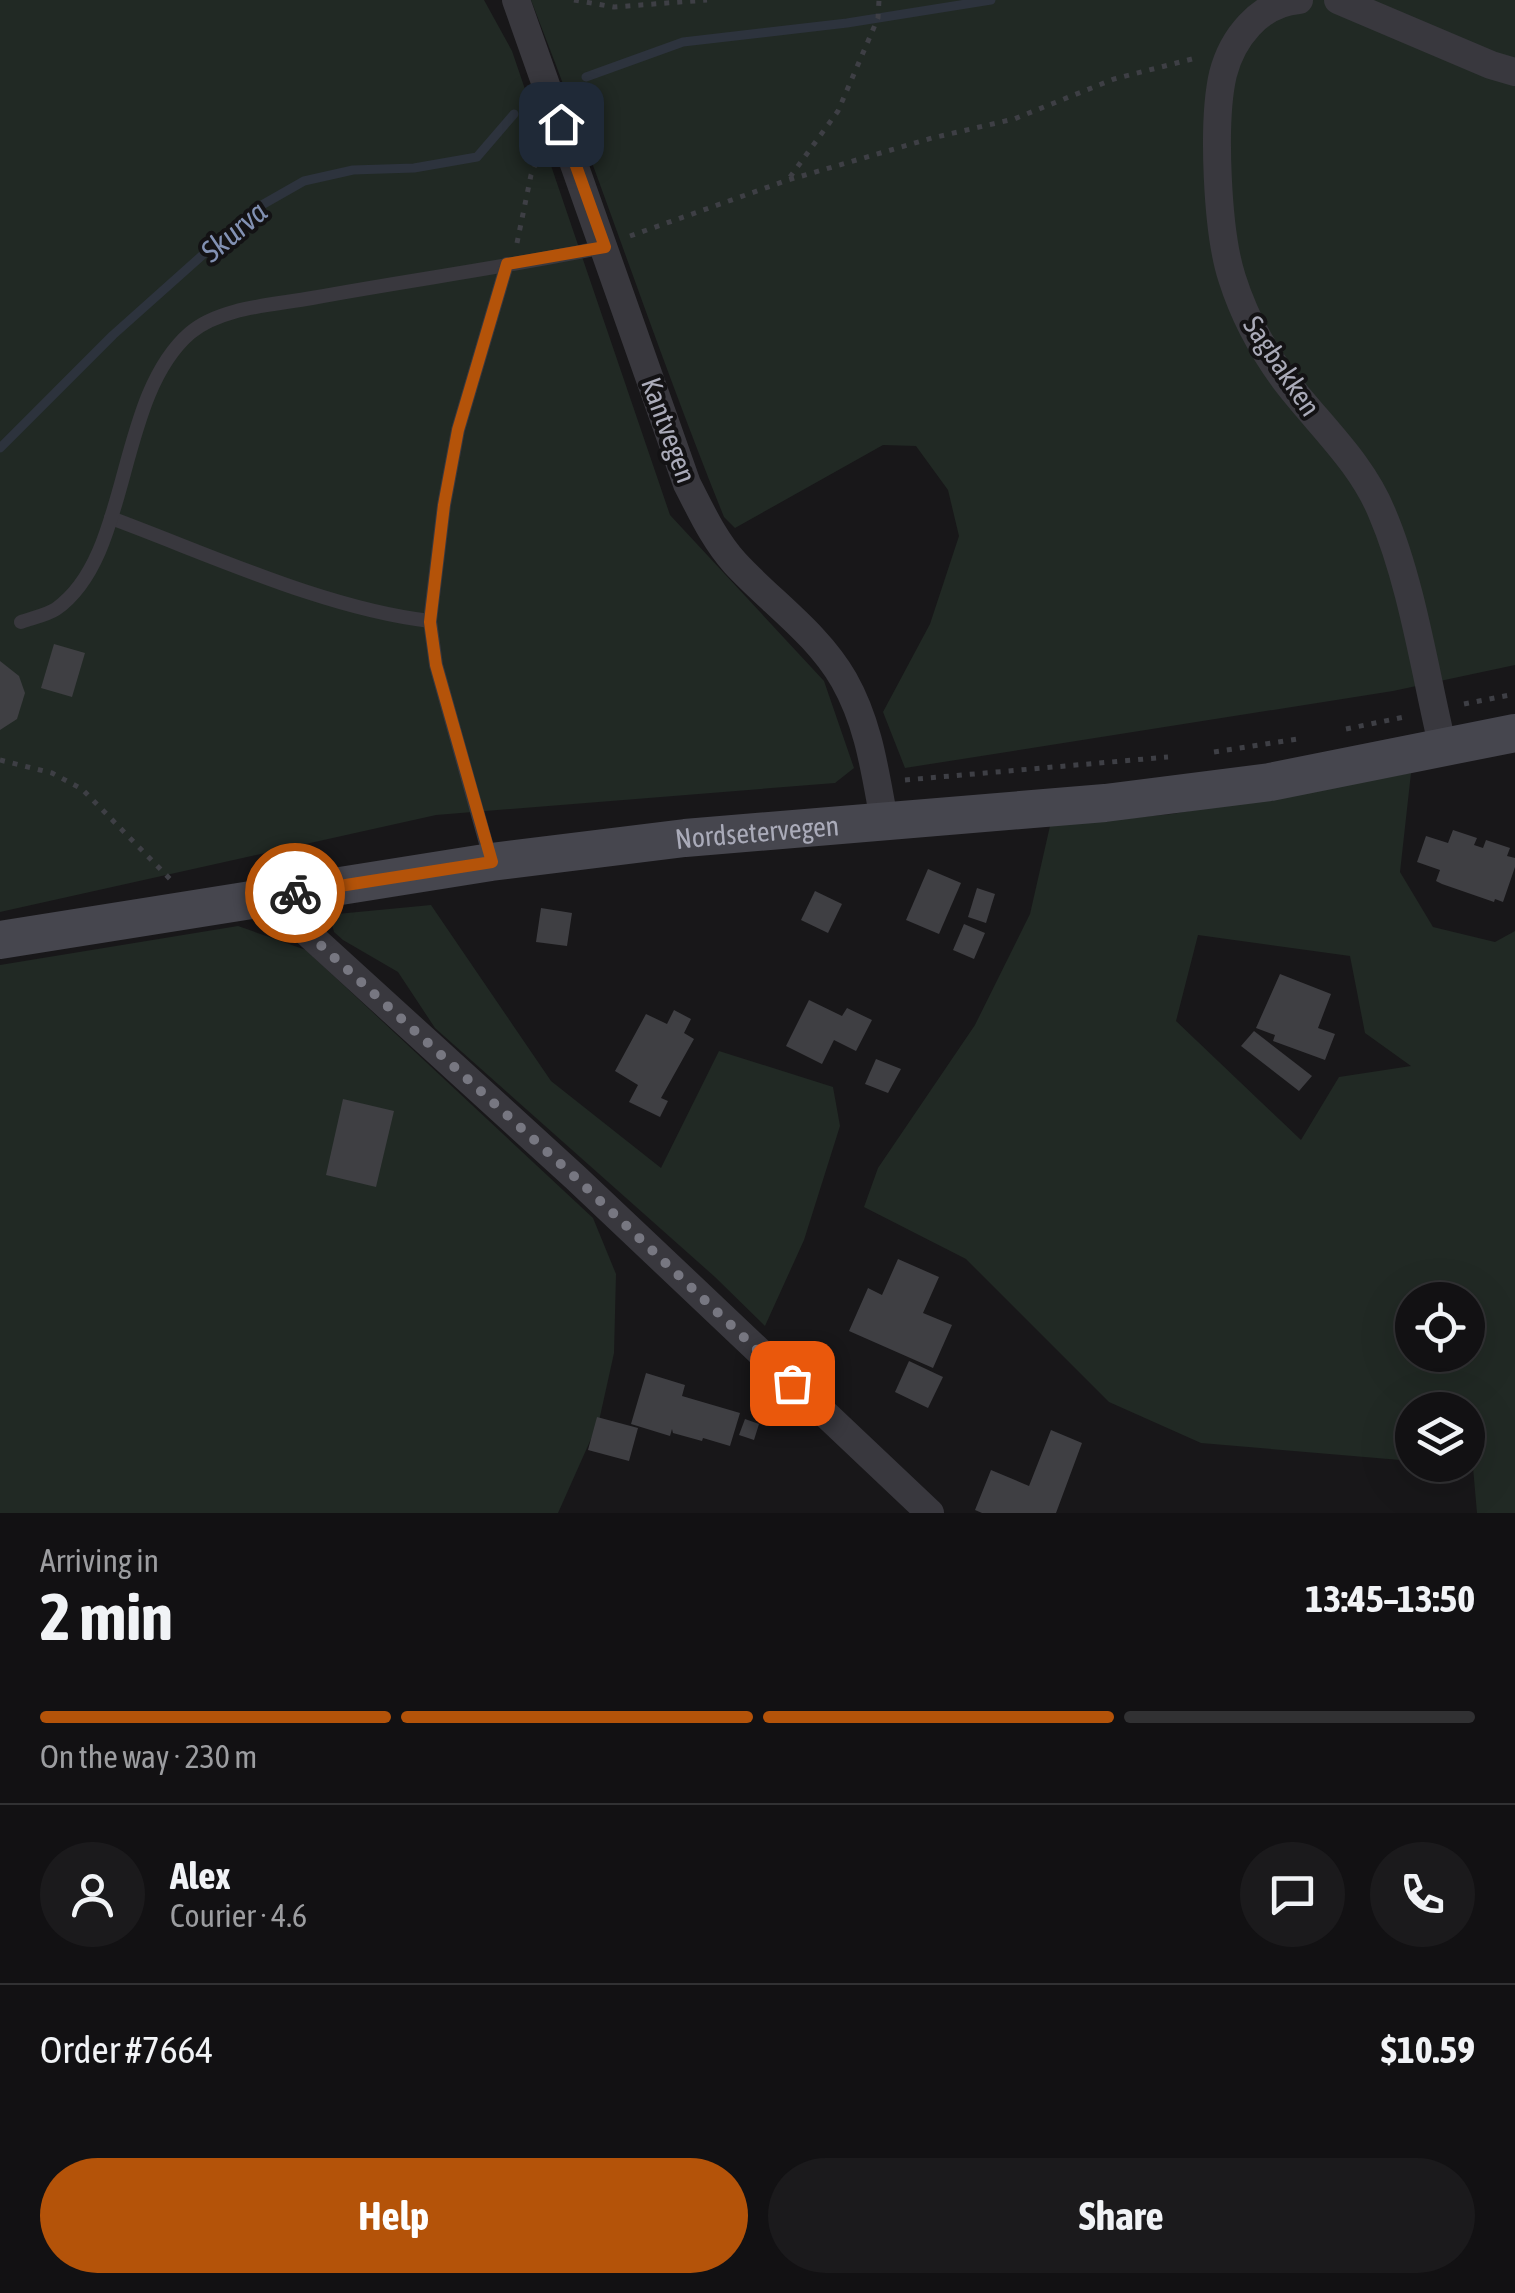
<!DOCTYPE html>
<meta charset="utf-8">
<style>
body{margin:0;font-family:"Asap Condensed",sans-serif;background:#1b1a1c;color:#f1f3f6;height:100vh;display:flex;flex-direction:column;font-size:38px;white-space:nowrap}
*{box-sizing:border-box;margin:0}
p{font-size:32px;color:#9c9da0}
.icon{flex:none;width:55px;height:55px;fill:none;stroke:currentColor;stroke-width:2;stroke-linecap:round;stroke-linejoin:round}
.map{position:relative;height:1513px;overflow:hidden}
.side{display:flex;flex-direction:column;background:#121113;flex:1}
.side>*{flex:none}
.fabs{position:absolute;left:1395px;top:1282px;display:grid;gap:20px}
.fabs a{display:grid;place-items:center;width:90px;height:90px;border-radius:50%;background:#121113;box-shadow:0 10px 40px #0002,0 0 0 2px #313133;font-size:50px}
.pin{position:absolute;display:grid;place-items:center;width:85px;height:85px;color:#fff;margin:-42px;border-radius:20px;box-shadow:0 5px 15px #0006}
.courier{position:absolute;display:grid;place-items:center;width:100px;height:100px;margin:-50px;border:8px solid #b45309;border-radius:50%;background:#fff;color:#222;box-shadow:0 2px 12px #0007}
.head em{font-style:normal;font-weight:700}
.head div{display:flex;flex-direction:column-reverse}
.head{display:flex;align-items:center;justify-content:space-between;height:170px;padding:0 40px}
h1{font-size:65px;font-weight:700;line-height:75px}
.bar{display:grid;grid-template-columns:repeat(4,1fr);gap:15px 10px;align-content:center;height:120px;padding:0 40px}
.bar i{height:12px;border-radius:8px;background:#313133}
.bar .selected{background:#b45309}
.bar p{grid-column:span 4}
.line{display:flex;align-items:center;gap:25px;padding:0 40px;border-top:2px solid #313133}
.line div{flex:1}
.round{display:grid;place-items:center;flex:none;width:105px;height:105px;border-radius:52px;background:#1b1a1c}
.primary-button{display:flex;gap:20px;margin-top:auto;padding:20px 40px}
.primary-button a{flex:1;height:115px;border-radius:60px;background:#b45309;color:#fff;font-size:40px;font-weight:700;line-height:115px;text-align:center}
.primary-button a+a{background:#1b1a1c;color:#f1f3f6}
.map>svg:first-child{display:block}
.green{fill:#212924;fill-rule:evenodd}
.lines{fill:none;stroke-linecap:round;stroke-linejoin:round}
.stream{stroke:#2d333d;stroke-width:9}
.building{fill:#3f3f43}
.path{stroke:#3e3f45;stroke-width:5;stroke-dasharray:5 8;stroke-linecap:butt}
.lane{stroke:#39383e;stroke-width:14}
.street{stroke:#39383e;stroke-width:28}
.secondary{stroke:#46464e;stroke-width:38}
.done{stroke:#777781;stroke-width:10;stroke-dasharray:0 18}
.route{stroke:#b45309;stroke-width:12}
.labels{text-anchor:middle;stroke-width:8;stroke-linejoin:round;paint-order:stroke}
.street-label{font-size:28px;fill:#aaabb9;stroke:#131214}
.water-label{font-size:30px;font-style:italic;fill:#8291b3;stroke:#131214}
</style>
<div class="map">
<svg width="1515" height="1513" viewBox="0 0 1515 1513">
<rect width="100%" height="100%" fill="#181719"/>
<g class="green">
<polygon points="0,0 484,0 512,51 670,515 824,681 854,768 835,783 436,815 0,912"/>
<path d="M 531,0 L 1515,0 L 1515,665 L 1393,691 L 905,768 L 883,712 L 930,624 L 959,536 L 948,490 L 916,446 L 883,445 L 735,528 L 724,517 C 655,346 598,171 531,0 Z"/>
<path d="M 1411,773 L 1400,872 L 1433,927 L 1495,942 L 1515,931 L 1515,1513 L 1477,1513 L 1473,1467 L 1459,1465 L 1468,1465 L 1468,1410 L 1412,1410 L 1412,1461 L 1201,1443 L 1109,1402 L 966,1259 L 864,1207 L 878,1168 L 975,1025 L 1030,914 L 1050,826 L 1172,814 ZM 1198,935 L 1350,956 L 1365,1033 L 1411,1066 L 1339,1077 L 1301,1140 L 1176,1021 ZM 1412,1300 L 1468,1300 L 1468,1355 L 1412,1355 Z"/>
<polygon points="431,905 551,1081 661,1168 719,1051 833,1087 840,1126 804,1240 765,1326 715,1277 435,1028 398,972 343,940 334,932 332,924 337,914"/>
<polygon points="238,926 306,950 593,1218 616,1274 614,1353 599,1421 558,1513 0,1513 0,965"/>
</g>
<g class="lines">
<g class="stream">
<polyline points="586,77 683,42 847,23 991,0"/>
<polyline points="0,448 113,335 253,210 304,181 353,170 414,168 477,157 514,114"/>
</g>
</g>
<g class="building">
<polygon points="54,644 85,653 72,697 41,688"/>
<polygon points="0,661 19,676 25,693 17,719 0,730"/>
<polygon points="1453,830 1477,838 1474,845 1483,848 1486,840 1510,848 1507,856 1515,858 1515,867 1503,902 1495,899 1494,902 1442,884 1436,881 1440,870 1417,862 1426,836 1448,843"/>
<polygon points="928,869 961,883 939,934 906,920"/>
<polygon points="977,888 995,894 986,923 968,917"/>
<polygon points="815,891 842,904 828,933 801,920"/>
<polygon points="541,908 572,913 567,946 536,942"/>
<polygon points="964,924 985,933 974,959 953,950"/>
<polygon points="1280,974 1331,994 1318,1028 1335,1034 1325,1060 1273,1041 1275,1035 1256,1028"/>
<polygon points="809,1000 842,1016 847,1008 872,1020 856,1051 834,1040 822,1064 786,1046"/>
<polygon points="674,1010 691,1019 684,1033 694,1039 661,1098 668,1101 660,1117 629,1102 638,1085 615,1071 646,1014 667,1024"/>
<polygon points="1254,1031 1312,1076 1299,1091 1241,1046"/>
<polygon points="876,1059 901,1069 888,1093 865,1084"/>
<polygon points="343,1099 394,1111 376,1187 326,1175"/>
<polygon points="898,1259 939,1277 923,1313 952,1325 933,1368 849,1331 868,1288 882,1295"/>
<polygon points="909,1361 943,1377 928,1408 895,1392"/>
<polygon points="646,1373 685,1385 682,1396 740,1413 730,1446 703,1438 702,1441 673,1433 672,1429 670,1436 631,1424"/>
<polygon points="597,1417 638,1428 629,1461 588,1450"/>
<polygon points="745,1419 759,1424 754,1440 739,1435"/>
<polygon points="1051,1430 1082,1443 1056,1513 982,1513 975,1510 991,1470 1029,1486"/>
</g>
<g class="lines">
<g class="path">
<polyline points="574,0 614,7 707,0"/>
<polyline points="790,177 838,111 878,18 879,0"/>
<polyline points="630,236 788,180 932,138 1014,119 1114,79 1196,58"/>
<polyline points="517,243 531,175 540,152"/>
<polyline points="1464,704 1515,694"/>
<polyline points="1346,729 1409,716"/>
<polyline points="1214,752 1297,739"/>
<polyline points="0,760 52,773 82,789 170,879"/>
<polyline points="905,780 1168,757"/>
</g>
<g class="lane">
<path d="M 111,518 C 211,555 326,609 430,621"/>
<path d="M 21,622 C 32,618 47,615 56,609 C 132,556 115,398 190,333 C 220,307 274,305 312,298 C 409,280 508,267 604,247"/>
<polyline points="491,861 436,665 430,621 444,505 458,430 507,264"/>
</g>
<g class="street">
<path d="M 516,0 L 687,484 C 701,511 714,540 735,563 C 771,602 817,633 844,680 C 869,724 875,772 884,820"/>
<path d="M 1299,0 C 1259,3 1232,39 1223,74 C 1212,121 1217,232 1232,278 C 1243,313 1262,349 1284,379 C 1317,423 1361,461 1382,513 C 1412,583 1425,673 1443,748"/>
<polyline points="1338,0 1491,65 1515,72"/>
<polyline points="274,896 303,929 576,1178 930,1513"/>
</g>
<path class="secondary" id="s1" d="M 0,940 L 491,862 L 685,838 L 1105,803 L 1270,782 L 1515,733"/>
</g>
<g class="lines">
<polyline class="done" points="295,893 274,896 303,929 576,1178 792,1383"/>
<polyline class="route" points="295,893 492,862 436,665 430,622 444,505 458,430 507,264 605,247 561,124"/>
</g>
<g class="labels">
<g class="street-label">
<text transform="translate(1282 366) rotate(56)" y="10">Sagbakken</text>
<text transform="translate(669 430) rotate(70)" y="10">Kantvegen</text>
<text dy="10" stroke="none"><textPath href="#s1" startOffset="765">Nordsetervegen</textPath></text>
</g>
<g class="water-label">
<text transform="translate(234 232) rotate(-40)" y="10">Skurva</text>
</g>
</g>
</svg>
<div class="fabs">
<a><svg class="icon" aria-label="locate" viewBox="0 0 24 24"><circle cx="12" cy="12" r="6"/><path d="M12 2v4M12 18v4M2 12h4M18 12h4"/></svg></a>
<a><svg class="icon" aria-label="layers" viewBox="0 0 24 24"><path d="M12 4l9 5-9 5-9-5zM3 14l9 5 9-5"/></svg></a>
</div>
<div class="pin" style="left:792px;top:1383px;background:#ea580c"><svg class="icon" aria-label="bag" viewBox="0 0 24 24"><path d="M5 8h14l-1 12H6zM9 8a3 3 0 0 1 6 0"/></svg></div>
<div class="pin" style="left:561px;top:124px;background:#1f2937"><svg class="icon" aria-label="home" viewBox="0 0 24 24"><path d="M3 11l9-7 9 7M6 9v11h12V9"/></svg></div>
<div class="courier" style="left:295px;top:893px"><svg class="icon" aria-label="bike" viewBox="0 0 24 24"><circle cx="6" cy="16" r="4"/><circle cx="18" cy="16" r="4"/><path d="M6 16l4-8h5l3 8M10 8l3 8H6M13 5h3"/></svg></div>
</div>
<section class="side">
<div class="head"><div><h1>2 min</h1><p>Arriving in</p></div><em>13:45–13:50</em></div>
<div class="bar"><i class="selected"></i><i class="selected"></i><i class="selected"></i><i></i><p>On the way · 230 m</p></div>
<div class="line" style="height:180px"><a class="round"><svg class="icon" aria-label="person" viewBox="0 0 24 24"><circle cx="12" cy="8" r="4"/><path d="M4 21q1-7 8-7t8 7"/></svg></a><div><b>Alex</b><p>Courier · 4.6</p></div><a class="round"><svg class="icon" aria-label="chat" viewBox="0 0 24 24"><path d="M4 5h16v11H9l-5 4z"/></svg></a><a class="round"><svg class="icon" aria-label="phone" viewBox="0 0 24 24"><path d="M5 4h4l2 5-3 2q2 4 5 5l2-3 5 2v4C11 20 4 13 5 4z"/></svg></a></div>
<div class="line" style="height:130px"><div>Order #7664</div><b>$10.59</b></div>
<div class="primary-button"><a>Help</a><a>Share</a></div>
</section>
